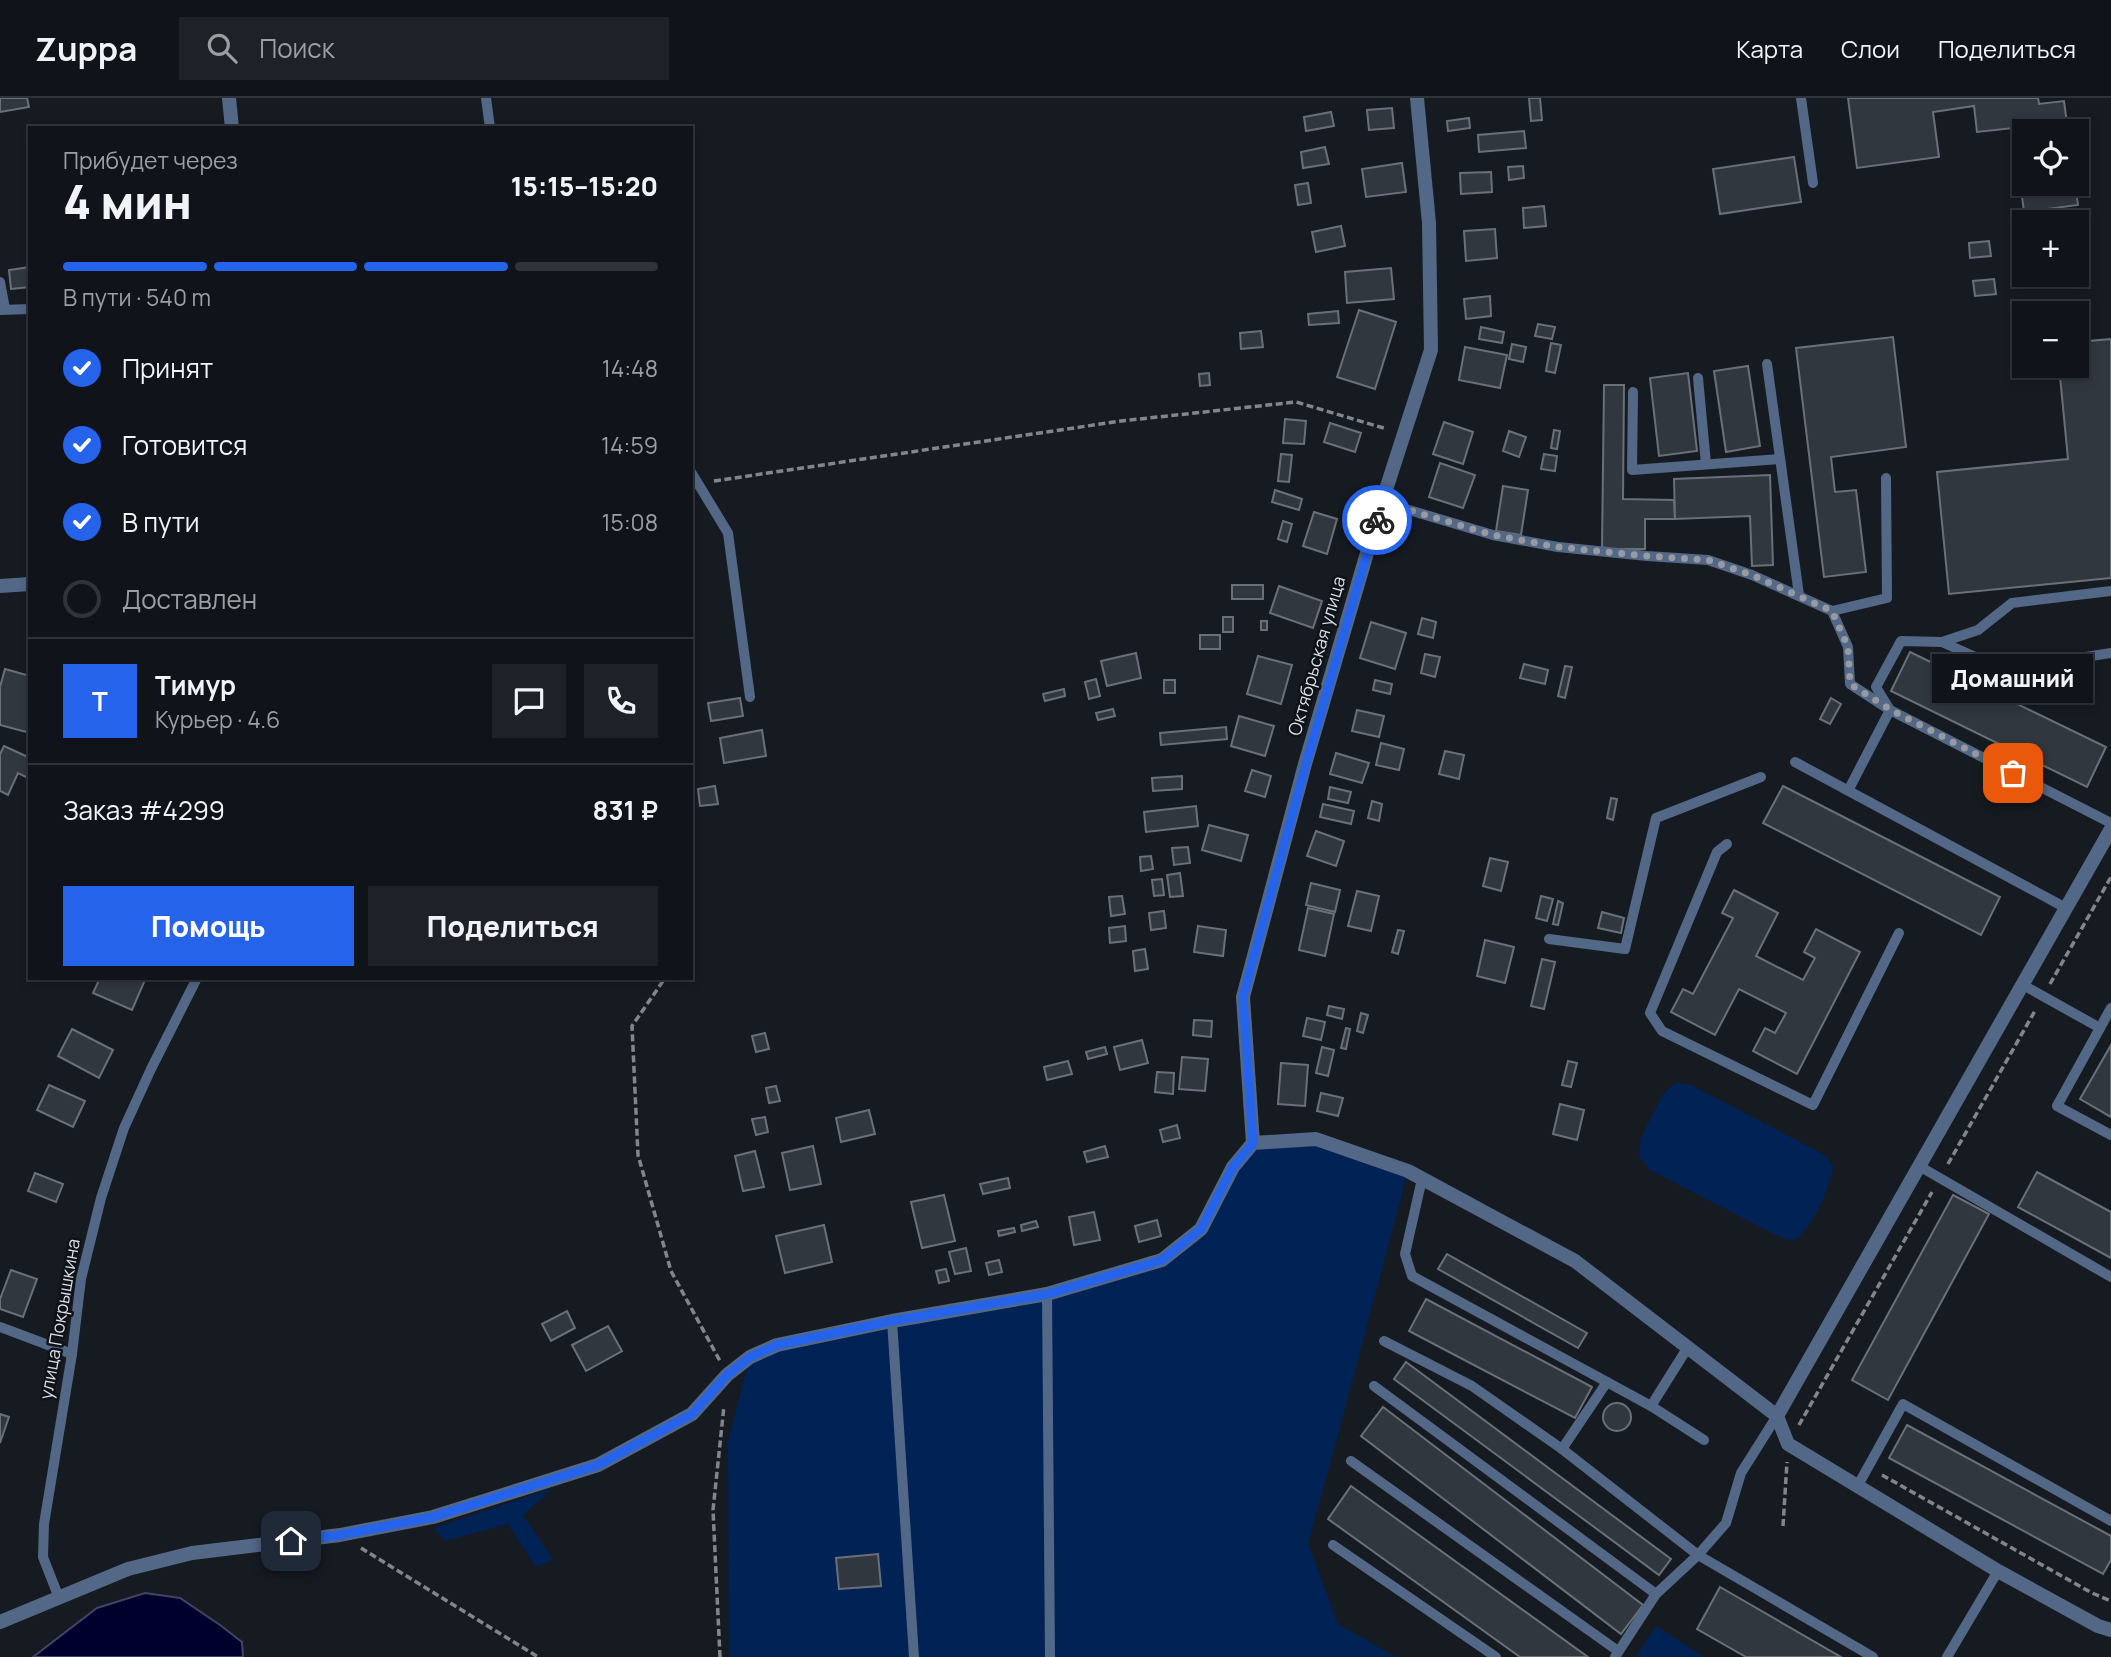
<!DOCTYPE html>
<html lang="ru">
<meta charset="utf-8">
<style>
body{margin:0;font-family:Manrope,sans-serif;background:#1e2127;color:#f1f3f6;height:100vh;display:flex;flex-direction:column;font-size:26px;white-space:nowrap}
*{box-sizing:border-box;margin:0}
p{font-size:23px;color:#9c9ea2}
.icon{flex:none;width:38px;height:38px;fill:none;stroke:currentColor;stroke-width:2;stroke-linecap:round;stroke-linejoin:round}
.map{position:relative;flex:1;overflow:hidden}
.side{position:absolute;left:28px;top:28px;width:665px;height:854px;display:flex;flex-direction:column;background:#10141a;border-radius:0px;box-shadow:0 4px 10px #0003,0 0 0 2px #303339}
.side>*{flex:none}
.tools{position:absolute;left:2012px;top:21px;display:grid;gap:14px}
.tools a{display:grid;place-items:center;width:77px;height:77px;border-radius:0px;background:#10141a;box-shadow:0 4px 10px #0003,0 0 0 2px #303339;font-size:35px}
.pin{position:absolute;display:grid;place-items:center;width:60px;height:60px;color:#fff;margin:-30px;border-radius:14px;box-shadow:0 4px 10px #0006}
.courier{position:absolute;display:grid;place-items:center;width:70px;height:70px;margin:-35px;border:5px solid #2563eb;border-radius:50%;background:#fff;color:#222;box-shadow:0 2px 9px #0007}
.bubble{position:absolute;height:49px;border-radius:0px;background:#10141a;box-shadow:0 4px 10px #0003,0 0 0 2px #303339;font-size:23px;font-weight:800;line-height:49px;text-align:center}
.headline em{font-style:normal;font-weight:800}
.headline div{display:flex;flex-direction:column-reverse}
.headline{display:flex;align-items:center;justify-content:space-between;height:119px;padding:0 35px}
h1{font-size:46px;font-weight:800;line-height:52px}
.bar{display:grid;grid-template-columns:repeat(4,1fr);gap:10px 7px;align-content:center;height:84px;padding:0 35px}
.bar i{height:9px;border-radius:5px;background:#303339}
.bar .on{background:#2563eb}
.bar p{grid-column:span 4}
.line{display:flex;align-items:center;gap:18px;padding:0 35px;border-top:2px solid #303339}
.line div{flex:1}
.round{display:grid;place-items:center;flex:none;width:74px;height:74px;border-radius:0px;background:#1e2127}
ol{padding:0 35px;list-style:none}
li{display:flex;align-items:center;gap:21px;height:77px}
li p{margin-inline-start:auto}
li .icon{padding:7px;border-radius:50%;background:#2563eb;color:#fff;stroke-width:4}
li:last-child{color:#9c9ea2}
li i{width:38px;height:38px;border:4px solid #303339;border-radius:50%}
.button{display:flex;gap:14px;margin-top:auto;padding:14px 35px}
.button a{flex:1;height:80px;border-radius:0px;background:#2563eb;color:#fff;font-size:28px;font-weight:800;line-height:80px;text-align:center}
.button a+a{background:#1e2127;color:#f1f3f6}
header{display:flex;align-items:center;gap:42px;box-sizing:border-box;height:98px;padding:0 35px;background:#10141a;border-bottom:2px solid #303339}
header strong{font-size:33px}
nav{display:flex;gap:38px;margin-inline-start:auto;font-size:24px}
.search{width:490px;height:63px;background:#1e2127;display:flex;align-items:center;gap:18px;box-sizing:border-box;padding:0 24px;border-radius:0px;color:#9c9ea2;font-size:26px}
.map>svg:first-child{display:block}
.green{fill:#002254}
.water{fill:#00002d;stroke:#424364;stroke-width:2}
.building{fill:#31373f;stroke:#6a7079;stroke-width:2}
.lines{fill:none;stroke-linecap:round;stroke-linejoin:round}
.path{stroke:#82868c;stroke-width:3.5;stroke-dasharray:7 3.5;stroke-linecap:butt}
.lane{stroke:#536886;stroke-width:10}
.street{stroke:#536886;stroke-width:14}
.done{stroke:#979aa0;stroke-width:7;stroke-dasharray:0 12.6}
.route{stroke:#2563eb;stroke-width:9}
.labels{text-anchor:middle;stroke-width:5;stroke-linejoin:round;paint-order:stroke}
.street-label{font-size:18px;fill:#dcdfe4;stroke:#0e1219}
</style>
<header>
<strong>Zuppa</strong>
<div class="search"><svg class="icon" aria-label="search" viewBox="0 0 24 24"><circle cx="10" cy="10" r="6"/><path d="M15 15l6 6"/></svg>Поиск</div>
<nav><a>Карта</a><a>Слои</a><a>Поделиться</a></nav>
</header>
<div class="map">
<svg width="2111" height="1559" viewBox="0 0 2111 1559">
<rect width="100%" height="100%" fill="#161b22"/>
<g class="green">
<path d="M 1676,985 L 1691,987 L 1823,1056 L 1833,1067 C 1831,1089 1813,1128 1795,1142 L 1784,1141 L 1650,1072 L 1639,1059 L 1641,1039 L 1663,996 Z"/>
<polygon points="1316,1041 1408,1073 1331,1363 1308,1445 1338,1526 1396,1559 729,1559 728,1343 750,1259 1048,1196 1162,1162 1201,1131 1253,1045"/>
<polygon points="553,1390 523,1417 553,1461 536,1469 508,1426 445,1443 434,1430"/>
<polygon points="1656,1528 1704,1559 1636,1559"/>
</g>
<polygon class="water" points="145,1495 180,1500 220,1527 242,1544 243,1559 33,1559 97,1510"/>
<g class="building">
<polygon points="0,0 27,0 29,9 0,14"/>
<polygon points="1529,0 1540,0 1542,22 1531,23"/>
<polygon points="1848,0 2038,0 2039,6 2064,3 2068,33 2025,33 2025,86 2075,86 2078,107 2024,114 2013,30 1977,34 1974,8 1933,14 1939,59 1857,70"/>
<polygon points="1392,10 1394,30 1369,32 1367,12"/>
<polygon points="1331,14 1334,28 1306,33 1304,19"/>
<polygon points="1469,20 1470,30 1448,33 1447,23"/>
<polygon points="1524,33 1526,50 1479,54 1478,37"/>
<polygon points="1325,49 1329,66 1303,70 1301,54"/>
<polygon points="1794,59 1801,104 1720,116 1713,71"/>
<polygon points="1402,65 1406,94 1366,99 1362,71"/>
<polygon points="1523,68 1524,80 1509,82 1508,69"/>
<polygon points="1491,74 1492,94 1461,96 1460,75"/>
<polygon points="1308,85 1311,105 1298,107 1295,87"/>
<polygon points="1544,108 1546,128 1524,130 1523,110"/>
<polygon points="1341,128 1345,148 1316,154 1312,134"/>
<polygon points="1495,131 1497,160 1466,163 1464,133"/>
<polygon points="1989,143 1991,158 1970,160 1969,145"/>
<polygon points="30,169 30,189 11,191 9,172"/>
<polygon points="1391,170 1394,201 1347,205 1345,174"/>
<polygon points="1994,181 1996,196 1975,198 1973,183"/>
<polygon points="1490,198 1491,218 1466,221 1464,201"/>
<polygon points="1359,212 1396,224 1375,291 1337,279"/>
<polygon points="1338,213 1339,225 1309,227 1308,216"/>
<polygon points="1538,226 1555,229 1552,241 1535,238"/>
<polygon points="1481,229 1504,234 1502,245 1479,241"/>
<polygon points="1261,233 1263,249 1241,251 1240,235"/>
<polygon points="1893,239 1906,349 1831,359 1835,394 1856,392 1866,474 1824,479 1796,250"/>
<polygon points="2111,241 2111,480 1949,496 1937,374 2068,361 2059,268 2077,268 2077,244"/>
<polygon points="1551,245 1561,247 1555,275 1546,273"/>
<polygon points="1512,246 1526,249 1523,264 1509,261"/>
<polygon points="1465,249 1507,257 1500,290 1459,282"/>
<polygon points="1748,268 1760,348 1726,354 1714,273"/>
<polygon points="1209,275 1210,287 1200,288 1199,276"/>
<polygon points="1688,275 1697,353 1659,358 1650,280"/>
<polygon points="1604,287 1624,287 1623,401 1674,402 1675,421 1645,421 1645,451 1602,451"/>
<polygon points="1285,321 1306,323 1304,346 1283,345"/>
<polygon points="1444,324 1473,334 1463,366 1433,356"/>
<polygon points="1330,325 1361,335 1355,354 1324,344"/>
<polygon points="1554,332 1560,333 1557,351 1551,350"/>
<polygon points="1509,333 1526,339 1519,359 1503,353"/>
<polygon points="1281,356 1292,357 1289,384 1278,383"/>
<polygon points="1544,356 1557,358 1555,373 1541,371"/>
<polygon points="1440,365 1475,377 1463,410 1429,399"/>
<polygon points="1770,377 1773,467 1752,468 1750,418 1675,421 1674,381"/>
<polygon points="1503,388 1528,392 1521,437 1496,433"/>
<polygon points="1275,392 1302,401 1299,412 1272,404"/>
<polygon points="1314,414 1337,421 1327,456 1303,448"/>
<polygon points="1283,423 1292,426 1287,444 1278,441"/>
<rect x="1232" y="487" width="31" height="14"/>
<polygon points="1279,488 1322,503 1313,530 1270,515"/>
<rect x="1223" y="519" width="10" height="15"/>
<polygon points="1422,520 1436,524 1433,540 1418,536"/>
<rect x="1261" y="523" width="6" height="9"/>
<polygon points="1371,524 1406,535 1395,571 1360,560"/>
<rect x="1200" y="537" width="20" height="14"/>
<polygon points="1910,554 2106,649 2087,689 1891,593"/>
<polygon points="1136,555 1141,580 1107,588 1101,563"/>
<polygon points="1425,556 1440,559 1435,579 1421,575"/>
<polygon points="1258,558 1292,567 1281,606 1247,596"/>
<polygon points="1524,566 1548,572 1545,586 1520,580"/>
<polygon points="1565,568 1572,569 1565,600 1558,598"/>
<polygon points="5,571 30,578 30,635 0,627 0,589"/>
<polygon points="1096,581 1100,598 1089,601 1085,584"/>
<rect x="1164" y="582" width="11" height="13"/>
<polygon points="1375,582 1392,586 1390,596 1373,592"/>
<polygon points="1064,591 1065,598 1045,603 1043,596"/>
<polygon points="740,600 743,618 711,623 708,605"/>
<polygon points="1831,600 1841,606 1830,626 1820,621"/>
<polygon points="1113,611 1115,618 1098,622 1096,615"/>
<polygon points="1357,612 1384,618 1379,639 1352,633"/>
<polygon points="1239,618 1274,628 1265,658 1231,648"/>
<polygon points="1226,629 1227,641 1161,647 1160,635"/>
<polygon points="762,632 766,658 724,665 720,640"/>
<polygon points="1381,645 1404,651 1399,672 1376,667"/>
<polygon points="4,648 30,660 30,681 18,675 8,697 0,693 0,656"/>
<polygon points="1445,653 1464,657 1459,681 1439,676"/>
<polygon points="1336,655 1369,665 1362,685 1330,676"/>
<polygon points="1252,672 1271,678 1265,699 1245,693"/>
<polygon points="1182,678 1182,691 1153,693 1152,680"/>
<polygon points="715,688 718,706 700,708 698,691"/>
<polygon points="1783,688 2000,799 1981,837 1763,725"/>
<polygon points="1330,689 1351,694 1348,705 1328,701"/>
<polygon points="1611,700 1617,701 1613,722 1607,720"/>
<polygon points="1372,703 1382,706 1379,723 1368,720"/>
<polygon points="1323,706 1354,713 1351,726 1320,719"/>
<polygon points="1196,708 1198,728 1146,734 1144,714"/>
<polygon points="1209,727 1248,737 1241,763 1202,752"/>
<polygon points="1316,733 1344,743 1336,768 1307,758"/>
<polygon points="1188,749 1190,765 1174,767 1172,750"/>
<polygon points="1151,758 1153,771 1141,773 1140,759"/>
<polygon points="1490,760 1508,764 1501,793 1483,788"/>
<polygon points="1180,775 1183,798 1170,799 1167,777"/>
<polygon points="1162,781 1164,797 1154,798 1152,782"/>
<polygon points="1311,785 1340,792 1335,814 1306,807"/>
<polygon points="1734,792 1778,815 1756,858 1803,882 1815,860 1804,854 1816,831 1860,854 1797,976 1753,953 1765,930 1775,935 1786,915 1739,891 1715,937 1671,914 1683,891 1693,896 1733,820 1722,815"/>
<polygon points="1357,793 1379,798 1371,833 1348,828"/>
<polygon points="1122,798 1125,816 1111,818 1109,799"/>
<polygon points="1541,798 1553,801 1547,823 1536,820"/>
<polygon points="1558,803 1563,805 1558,827 1553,826"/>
<polygon points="1308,810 1334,816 1325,858 1299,852"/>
<polygon points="1164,813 1166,830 1151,832 1149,815"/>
<polygon points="1602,814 1624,820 1621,835 1598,830"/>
<polygon points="1125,828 1126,843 1110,845 1109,830"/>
<polygon points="1198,828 1226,832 1223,858 1194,854"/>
<polygon points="1398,832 1404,833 1398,856 1392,854"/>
<polygon points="1485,842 1514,849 1505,885 1477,878"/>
<polygon points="1145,851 1148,871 1135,873 1133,853"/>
<polygon points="1542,861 1555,864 1544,911 1531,908"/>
<polygon points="100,880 140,880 145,882 132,912 93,895"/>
<polygon points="1329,908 1344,911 1342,921 1327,917"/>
<polygon points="1361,915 1368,917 1363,935 1357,933"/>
<polygon points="1307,920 1325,924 1321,942 1303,938"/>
<polygon points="1194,922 1212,923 1211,939 1193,937"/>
<polygon points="1346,930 1350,931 1346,951 1341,950"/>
<polygon points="72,931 113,952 99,980 58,958"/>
<polygon points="765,935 769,951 756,954 752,938"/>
<polygon points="1142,942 1148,965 1120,972 1114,949"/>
<polygon points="2111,947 2111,1019 2080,1001"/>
<polygon points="1105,949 1107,956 1088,961 1086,954"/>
<polygon points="1322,949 1334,952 1328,978 1316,975"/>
<polygon points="1182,959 1208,961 1205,993 1179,991"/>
<polygon points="1068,963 1072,976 1047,982 1044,969"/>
<polygon points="1568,963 1577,965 1571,989 1562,987"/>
<polygon points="1281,965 1308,967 1305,1008 1278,1006"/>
<polygon points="1157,974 1174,975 1173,996 1155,994"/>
<polygon points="49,987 85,1003 73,1029 37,1012"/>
<polygon points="776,988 780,1003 769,1005 766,990"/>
<polygon points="1321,995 1343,1000 1338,1018 1317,1013"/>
<polygon points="1560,1006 1584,1012 1577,1042 1553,1036"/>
<polygon points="869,1012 875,1036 841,1044 836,1020"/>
<polygon points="765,1019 768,1034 756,1037 752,1021"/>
<polygon points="1177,1027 1180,1040 1163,1044 1160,1032"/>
<polygon points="813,1048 821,1086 790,1092 782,1055"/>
<polygon points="1105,1048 1108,1059 1087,1064 1084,1054"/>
<polygon points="755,1053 764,1089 743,1093 735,1058"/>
<polygon points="2037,1074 2111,1114 2111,1160 2018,1109"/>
<polygon points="35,1075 63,1086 56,1104 28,1093"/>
<polygon points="1008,1080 1010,1090 983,1096 980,1086"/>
<polygon points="944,1097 955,1143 922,1150 911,1104"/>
<polygon points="1953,1097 1989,1116 1888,1302 1852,1282"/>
<polygon points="1094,1114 1100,1142 1074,1147 1069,1119"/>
<polygon points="1157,1122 1161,1138 1139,1144 1135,1128"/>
<polygon points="1036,1123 1038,1129 1022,1133 1021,1127"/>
<polygon points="824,1127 832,1164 785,1175 776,1138"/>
<polygon points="1014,1130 1015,1134 999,1138 998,1133"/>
<polygon points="966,1150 971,1173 955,1176 949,1154"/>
<polygon points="1447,1156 1587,1235 1578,1250 1438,1171"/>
<polygon points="999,1162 1002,1174 989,1177 986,1165"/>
<polygon points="946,1171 949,1183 939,1185 936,1173"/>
<polygon points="11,1172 37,1181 23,1219 0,1211 0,1201"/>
<polygon points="1426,1201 1592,1289 1575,1320 1409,1233"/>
<polygon points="567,1213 575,1230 551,1243 542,1226"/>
<polygon points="608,1228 622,1253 586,1273 572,1247"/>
<polygon points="1406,1264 1671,1461 1659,1477 1394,1281"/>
<circle cx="1617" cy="1319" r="14"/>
<polygon points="1383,1309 1643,1507 1621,1536 1361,1338"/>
<polygon points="0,1316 9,1319 0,1345"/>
<polygon points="1907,1327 2111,1438 2111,1462 2103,1476 1889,1360"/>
<polygon points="1351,1388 1588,1559 1520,1559 1328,1421"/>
<polygon points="878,1456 881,1488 839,1491 836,1460"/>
<polygon points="1720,1489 1841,1559 1746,1559 1697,1531"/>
</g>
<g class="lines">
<g class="path">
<polyline points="714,383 1121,323 1296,304 1387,331"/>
<polyline points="663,883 632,928 638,1057 671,1173 720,1263"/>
<polyline points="2050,886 2111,779"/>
<polyline points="1948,1066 2036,911"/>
<polyline points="1799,1327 1932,1094"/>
<polyline points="1882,1377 2092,1495 2111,1503"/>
<polyline points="1783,1428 1787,1364"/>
<polyline points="361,1450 538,1559"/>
<polyline points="720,1559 713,1412 724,1308"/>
</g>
<g class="lane">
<polyline points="486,0 490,30"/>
<polyline points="1801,0 1813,85"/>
<polyline points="0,184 5,211"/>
<polyline points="0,212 30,211"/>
<polyline points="1767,266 1799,497"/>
<polyline points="1698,280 1706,366"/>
<polyline points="1633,294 1632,372 1780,361"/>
<polyline points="691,374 728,435 750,599"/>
<polyline points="1382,404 1493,437 1558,449 1647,458 1708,462 1752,477 1832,513 1848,549 1850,586 1890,612 1849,691"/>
<polyline points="1832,513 1887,500 1886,380"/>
<polyline points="1942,544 1978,532 2012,505 2111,493"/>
<polyline points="2111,555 2004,572 1942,544 1901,543 1876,589 1890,612 2111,725"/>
<polyline points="1795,664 2066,810"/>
<polyline points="1727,746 1717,754 1650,915 1662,933 1813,1007 1899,835"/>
<polyline points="1549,841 1625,851 1656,720 1761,679"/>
<polyline points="2023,887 2100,930 2057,1008 2111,1037"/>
<polyline points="2100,930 2111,910"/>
<polyline points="1919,1068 2111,1179"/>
<polyline points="1422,1081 1405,1156 1412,1178 1651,1308 1704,1342"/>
<polyline points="1047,1196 1050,1559"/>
<polyline points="892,1223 914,1559"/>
<polyline points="0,1229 72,1256"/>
<polyline points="1384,1243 1472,1288 1562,1351 1698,1457 1873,1559"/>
<polyline points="1374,1288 1656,1496"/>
<polyline points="1651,1308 1688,1249"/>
<polyline points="1562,1351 1607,1284"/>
<polyline points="1351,1363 1618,1553"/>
<polyline points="1857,1389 1903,1306 2111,1423"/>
<polyline points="1333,1447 1496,1559"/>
<polyline points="59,1500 43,1459 44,1426 72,1256 81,1181 101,1100 124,1030 151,971 197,880"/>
<polyline points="1615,1559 1656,1496 1698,1457 1726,1425 1741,1375 1777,1318"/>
<polyline points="1947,1559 1998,1473"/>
</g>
<g class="street">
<polyline points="229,0 232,30"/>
<polyline points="0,488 30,486"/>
<polyline points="1253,1045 1243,899 1305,666 1382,404 1431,252 1429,125 1417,0"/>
<polyline points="1777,1318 2111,731"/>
<polyline points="0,1524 128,1471 192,1455 340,1437 433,1419 598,1367 692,1316 727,1277 750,1259 777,1247 892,1223 1047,1196 1162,1162 1201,1131 1233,1069 1253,1045 1316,1041 1408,1073 1575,1163 1777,1318 1788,1346 1998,1473 2098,1528 2111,1532"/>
</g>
</g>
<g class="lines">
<polyline class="done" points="1377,422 1382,404 1493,437 1558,449 1647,458 1708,462 1752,477 1832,513 1848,549 1850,586 1891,612 2013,675"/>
<polyline class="route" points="291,1443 340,1437 433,1419 598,1367 692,1316 727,1277 750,1259 777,1247 892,1223 1048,1196 1162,1162 1201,1131 1233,1069 1253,1045 1243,899 1306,666 1377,422"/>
</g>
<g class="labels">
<g class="street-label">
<text transform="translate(1317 558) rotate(-74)" y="6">Октябрьская улица</text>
<text transform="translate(60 1221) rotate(-80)" y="6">улица Покрышкина</text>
</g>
</g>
</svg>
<div class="tools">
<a><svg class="icon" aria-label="locate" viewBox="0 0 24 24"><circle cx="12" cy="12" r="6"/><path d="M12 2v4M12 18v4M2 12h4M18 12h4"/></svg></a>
<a>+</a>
<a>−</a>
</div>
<div class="pin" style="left:2013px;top:675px;background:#ea580c"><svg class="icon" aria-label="bag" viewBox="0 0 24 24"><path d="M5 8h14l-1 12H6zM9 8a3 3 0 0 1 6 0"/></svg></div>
<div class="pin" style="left:291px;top:1443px;background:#1f2937"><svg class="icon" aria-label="home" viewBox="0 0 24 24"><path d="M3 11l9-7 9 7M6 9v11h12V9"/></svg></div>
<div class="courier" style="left:1377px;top:422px"><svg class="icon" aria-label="bike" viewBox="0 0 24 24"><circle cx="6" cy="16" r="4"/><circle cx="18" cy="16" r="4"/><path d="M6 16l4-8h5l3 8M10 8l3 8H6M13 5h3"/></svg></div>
<div class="bubble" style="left:1932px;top:556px;width:161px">Домашний</div>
<section class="side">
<div class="headline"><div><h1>4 мин</h1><p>Прибудет через</p></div><em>15:15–15:20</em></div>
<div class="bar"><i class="on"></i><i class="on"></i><i class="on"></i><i></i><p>В пути · 540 m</p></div>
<ol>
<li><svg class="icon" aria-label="check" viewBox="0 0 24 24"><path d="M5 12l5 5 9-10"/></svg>Принят<p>14:48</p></li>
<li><svg class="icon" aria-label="check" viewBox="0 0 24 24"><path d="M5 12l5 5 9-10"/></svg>Готовится<p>14:59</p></li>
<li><svg class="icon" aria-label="check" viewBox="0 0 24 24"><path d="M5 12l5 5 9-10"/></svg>В пути<p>15:08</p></li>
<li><i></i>Доставлен</li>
</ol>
<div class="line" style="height:126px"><b class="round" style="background:#2563eb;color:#fff">Т</b><div><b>Тимур</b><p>Курьер · 4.6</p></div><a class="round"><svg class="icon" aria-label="chat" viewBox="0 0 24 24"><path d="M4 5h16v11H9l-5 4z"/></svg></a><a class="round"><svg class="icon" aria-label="phone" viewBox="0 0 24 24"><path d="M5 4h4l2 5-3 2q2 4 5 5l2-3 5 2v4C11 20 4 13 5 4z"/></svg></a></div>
<div class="line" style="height:91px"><div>Заказ #4299</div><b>831 ₽</b></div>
<div class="button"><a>Помощь</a><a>Поделиться</a></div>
</section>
</div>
